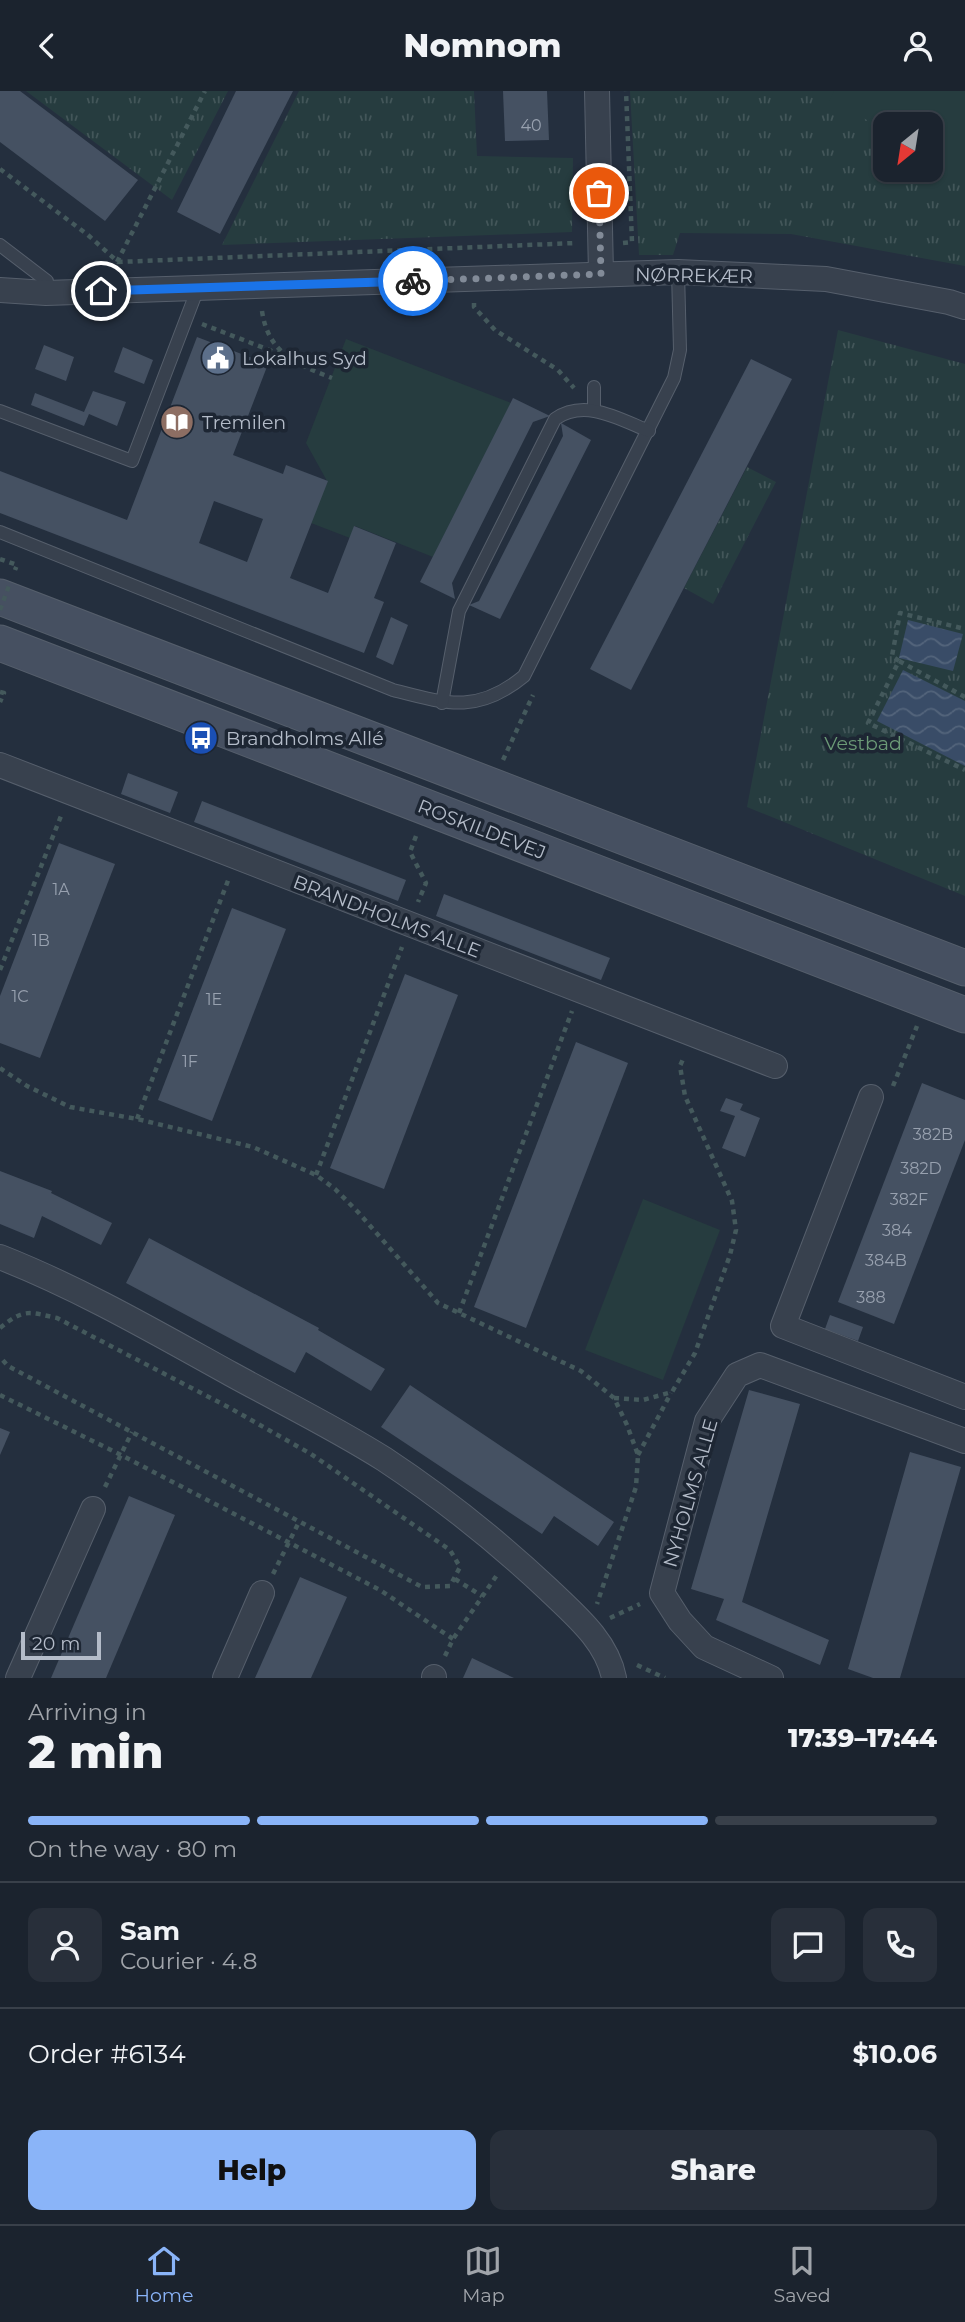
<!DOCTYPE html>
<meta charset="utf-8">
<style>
body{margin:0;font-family:Montserrat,sans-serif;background:#282f3a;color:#f1f3f6;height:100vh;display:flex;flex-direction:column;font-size:26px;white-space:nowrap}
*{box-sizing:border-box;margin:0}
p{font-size:23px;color:#a0a4aa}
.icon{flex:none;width:38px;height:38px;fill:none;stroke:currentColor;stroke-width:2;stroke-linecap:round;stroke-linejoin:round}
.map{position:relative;height:1587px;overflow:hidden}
.details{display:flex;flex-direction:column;background:#1b232e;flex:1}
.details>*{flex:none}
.needle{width:46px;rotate:210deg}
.buttons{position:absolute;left:873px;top:21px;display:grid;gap:14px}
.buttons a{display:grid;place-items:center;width:70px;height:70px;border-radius:14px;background:#1b232e;box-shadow:0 2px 5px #0004,0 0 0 2px #39404a;font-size:35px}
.scale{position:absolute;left:21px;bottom:18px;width:80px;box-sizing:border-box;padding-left:7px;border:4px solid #b4bcc9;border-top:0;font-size:19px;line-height:24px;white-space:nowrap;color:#b4bcc9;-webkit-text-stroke:5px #1d2633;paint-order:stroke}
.pin{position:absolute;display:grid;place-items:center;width:60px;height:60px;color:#fff;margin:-30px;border:4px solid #fff;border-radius:50%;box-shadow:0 2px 7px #0007}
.courier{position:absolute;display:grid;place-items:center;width:70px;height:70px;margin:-35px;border:5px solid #1a73e8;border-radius:50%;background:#fff;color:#222;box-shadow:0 2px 9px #0007}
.head em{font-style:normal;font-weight:800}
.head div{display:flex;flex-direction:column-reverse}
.head{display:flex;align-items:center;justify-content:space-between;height:119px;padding:0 28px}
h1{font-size:46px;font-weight:800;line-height:52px}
.bar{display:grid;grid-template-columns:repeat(4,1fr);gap:10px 7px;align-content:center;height:84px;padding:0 28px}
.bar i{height:9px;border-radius:5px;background:#39404a}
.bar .active{background:#8ab4f8}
.bar p{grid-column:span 4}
.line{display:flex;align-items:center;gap:18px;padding:0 28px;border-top:2px solid #39404a}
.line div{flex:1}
.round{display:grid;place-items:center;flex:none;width:74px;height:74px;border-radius:14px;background:#282f3a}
.button{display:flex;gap:14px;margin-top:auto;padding:14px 28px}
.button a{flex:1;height:80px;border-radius:14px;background:#8ab4f8;color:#111;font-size:28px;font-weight:800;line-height:80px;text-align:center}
.button a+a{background:#282f3a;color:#f1f3f6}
header{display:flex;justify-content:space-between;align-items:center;height:91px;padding:0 28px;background:#1b232e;font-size:32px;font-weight:800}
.menu{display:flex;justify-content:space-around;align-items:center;height:98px;border-top:2px solid #39404a;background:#1b232e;font-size:19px;color:#a0a4aa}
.menu a{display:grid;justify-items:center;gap:4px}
.menu .active{color:#8ab4f8}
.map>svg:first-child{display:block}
.park{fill:url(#park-tufts);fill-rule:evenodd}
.pitch{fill:#263c3f}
.water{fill:url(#water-waves)}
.building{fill:#455162;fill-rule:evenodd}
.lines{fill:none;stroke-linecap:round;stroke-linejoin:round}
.lane-casing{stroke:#565f6c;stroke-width:14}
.street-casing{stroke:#565f6c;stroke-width:26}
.secondary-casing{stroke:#565f6c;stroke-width:37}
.path{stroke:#44595c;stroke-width:4.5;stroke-dasharray:5 5;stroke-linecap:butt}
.lane{stroke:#38414e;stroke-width:12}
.street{stroke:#38414e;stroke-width:24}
.secondary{stroke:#465061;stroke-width:35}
.path-bridge{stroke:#44595c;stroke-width:4.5;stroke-dasharray:5 5;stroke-linecap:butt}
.done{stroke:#828b98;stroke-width:7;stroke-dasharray:0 12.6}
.route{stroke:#1a73e8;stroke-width:9}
.labels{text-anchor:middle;stroke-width:7;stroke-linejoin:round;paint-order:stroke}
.number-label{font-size:16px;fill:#98a1af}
.street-label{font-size:19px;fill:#b4bcc9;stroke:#1d2633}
.poi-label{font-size:19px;fill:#b4bcc9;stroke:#1d2633;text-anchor:start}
.park-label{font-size:19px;fill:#6b9a76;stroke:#1d2633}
</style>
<header><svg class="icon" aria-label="back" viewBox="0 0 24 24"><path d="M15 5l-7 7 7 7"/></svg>Nomnom<svg class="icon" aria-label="person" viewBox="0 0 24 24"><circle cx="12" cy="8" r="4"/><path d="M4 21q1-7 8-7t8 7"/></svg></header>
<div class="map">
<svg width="965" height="1587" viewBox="0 0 965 1587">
<defs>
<pattern id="park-tufts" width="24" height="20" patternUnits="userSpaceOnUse" patternTransform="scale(1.75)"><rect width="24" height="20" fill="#263c3f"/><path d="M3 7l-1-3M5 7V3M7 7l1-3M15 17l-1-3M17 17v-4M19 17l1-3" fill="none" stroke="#435659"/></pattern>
<pattern id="water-waves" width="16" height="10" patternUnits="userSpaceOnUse" patternTransform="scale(1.75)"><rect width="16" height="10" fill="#394c67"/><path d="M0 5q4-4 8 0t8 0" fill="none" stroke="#53647b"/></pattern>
</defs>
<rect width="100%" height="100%" fill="#242f3e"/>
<g class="park">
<polygon points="26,0 228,0 172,109"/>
<polygon points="299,0 474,0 477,65 573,67 572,141 222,154"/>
<path d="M 630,0 L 965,0 L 965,175 L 791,143 L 680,142 L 673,164 L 639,164 ZM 886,33 L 931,33 L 931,79 L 886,79 Z"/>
<polygon points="838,239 965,273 965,805 747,716"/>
<polygon points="747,376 776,391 713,513 684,497"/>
</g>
<g class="pitch">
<polygon points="834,0 965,0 965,77 931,60 931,33 886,33 885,38 829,10"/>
<polygon points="346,248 511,312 433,466 355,435 350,447 311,432 327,390 306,352"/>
<polygon points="643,1108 720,1139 663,1289 585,1259"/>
</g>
<g class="water">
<polygon points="908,529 963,543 953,580 899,567"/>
<polygon points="903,579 965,610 965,675 877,630"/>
</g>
<g class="building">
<polygon points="0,0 20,0 138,89 105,130 0,51"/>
<polygon points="236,0 293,0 220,143 177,121"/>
<polygon points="503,0 547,0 549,49 505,50"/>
<path d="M 197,246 L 268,273 L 233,364 L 283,383 L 286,374 L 328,390 L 290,487 L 328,502 L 354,435 L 396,452 L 374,507 L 384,511 L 364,562 L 0,422 L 0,380 L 127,429 ZM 214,410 L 263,428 L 247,471 L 199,452 Z"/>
<polygon points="44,254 74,266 66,290 35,278"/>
<polygon points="123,256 153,269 144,293 114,281"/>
<polygon points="751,268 792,288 631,599 590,578"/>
<polygon points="93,300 126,311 117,335 89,323 84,335 31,314 35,302 84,321"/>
<polygon points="513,307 550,325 533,331 452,492 455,508 420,491"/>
<polygon points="561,332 591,349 500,528 469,514 479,510 563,345"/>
<polygon points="391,526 408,534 393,574 376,566"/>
<polygon points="128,682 178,701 170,722 121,703"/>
<polygon points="202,710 406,789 398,810 194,731"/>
<polygon points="59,752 115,773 40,967 0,952 0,905"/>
<polygon points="444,803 610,867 601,889 436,825"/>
<polygon points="232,817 286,838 212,1030 158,1009"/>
<polygon points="405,883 458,904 384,1098 330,1077"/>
<polygon points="576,951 628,972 526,1237 474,1216"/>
<polygon points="922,992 965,1009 965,1049 894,1233 838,1211"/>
<polygon points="726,1007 743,1013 740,1019 760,1027 745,1066 722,1057 735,1025 720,1020"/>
<polygon points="0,1080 52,1100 51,1102 112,1132 101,1154 42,1125 34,1147 0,1133"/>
<polygon points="149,1147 319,1237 318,1239 385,1278 371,1300 306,1261 295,1282 126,1192"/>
<polygon points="830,1224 863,1236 858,1250 825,1238"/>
<polygon points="410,1294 614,1431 598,1455 554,1425 542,1443 381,1336"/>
<polygon points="749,1299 800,1313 742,1511 829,1549 820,1574 716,1529 724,1508 691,1498"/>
<polygon points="0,1337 10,1341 0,1364"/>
<polygon points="910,1361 961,1376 900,1587 873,1587 848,1578"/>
<polygon points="129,1405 175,1424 106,1587 51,1587"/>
<polygon points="300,1486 347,1506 311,1587 255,1587"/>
<polygon points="472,1567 514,1587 463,1587"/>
</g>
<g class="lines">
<g class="lane-casing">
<g id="lane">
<polyline points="0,154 47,190 46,202"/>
<polyline points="594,318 594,296"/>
<polyline points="0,320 132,370 198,197"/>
<path d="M 0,441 L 393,599 C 447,613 478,623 524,585 L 674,287 L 680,259 L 678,181"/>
<path d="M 442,612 L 459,520 L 555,328 C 585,307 619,328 649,340"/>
</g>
</g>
<g class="street-casing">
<g id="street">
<polyline points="597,0 601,183"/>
<polyline points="0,199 46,202 678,181 826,188 949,211 965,216"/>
<polyline points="0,674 775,975"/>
<polyline points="871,1006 783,1235 965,1306"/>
<path d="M 0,1166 C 81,1198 155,1241 231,1283 C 282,1311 335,1337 384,1368 C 443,1407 498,1451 549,1499 C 575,1524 607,1550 614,1587"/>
<polyline points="18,1587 93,1418"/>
<polyline points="225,1587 262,1502"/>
<polyline points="434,1587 434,1586"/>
<polyline points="771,1587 704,1556 680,1530 662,1502 707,1330 737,1284 760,1274 965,1350"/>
</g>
</g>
<g class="secondary-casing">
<g id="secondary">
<polyline points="0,506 965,877"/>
<polyline points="0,552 965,924"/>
</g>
</g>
<g class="path">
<polyline points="0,78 88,144 118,171 576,152"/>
<polyline points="623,152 632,151 626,0"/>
<polyline points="117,171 205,0"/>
<polyline points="474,212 474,216 495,239 558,279 574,297"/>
<path d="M 262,220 C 268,262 296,273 332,287"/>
<polyline points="202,233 285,265"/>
<polyline points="0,468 17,474 15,479"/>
<polyline points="899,570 892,565 900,522 965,538"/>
<polyline points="0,601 4,602 0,611"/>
<polyline points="965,606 899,570 868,632 965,679"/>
<polyline points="503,669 533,604"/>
<polyline points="416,745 410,761 426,792 418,811"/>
<polyline points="0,879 61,725"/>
<polyline points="0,977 27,995 70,1016 137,1028 253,1056 316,1084 335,1098 358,1121 438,1212 581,1280 614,1307 627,1334 638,1364 636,1396 597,1513"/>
<polyline points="893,995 917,935"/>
<polyline points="137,1028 229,787"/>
<polyline points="316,1084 402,856"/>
<polyline points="459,1222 572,920"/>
<path d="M 0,1237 C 24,1217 29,1221 57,1227 L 230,1317 L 311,1363 L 450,1459 L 460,1476 L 450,1495 L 422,1496 L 8,1275 L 0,1266"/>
<polyline points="0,1304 121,1364 380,1499 453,1548"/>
<polyline points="614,1307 643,1309 672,1301 695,1262 730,1164 736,1139 732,1110 685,1005 680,975 684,966"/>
<polyline points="638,1364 671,1302"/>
<polyline points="105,1396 132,1341"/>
<polyline points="273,1483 299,1431"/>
<polyline points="455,1488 482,1505"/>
<polyline points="610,1527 640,1513"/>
<polyline points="445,1565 453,1548 497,1484"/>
<polyline points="637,1574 665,1587"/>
</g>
<use href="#lane" class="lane"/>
<use href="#street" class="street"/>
<use href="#secondary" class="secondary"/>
<polyline class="path-bridge" points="0,519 10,492"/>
</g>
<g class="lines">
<polyline class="done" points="413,190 601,183 599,102"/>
<polyline class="route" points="101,200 413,190"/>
</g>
<defs>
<g id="civic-disc" transform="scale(1.75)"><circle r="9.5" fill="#5c6f8a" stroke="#1d2633"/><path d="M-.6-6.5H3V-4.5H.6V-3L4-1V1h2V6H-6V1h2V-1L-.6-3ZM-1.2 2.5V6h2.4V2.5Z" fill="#fff"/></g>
<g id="library-disc" transform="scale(1.75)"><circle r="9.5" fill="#8d6e63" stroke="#1d2633"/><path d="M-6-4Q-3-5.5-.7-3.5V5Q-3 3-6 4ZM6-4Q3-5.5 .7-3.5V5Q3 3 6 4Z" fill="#fff"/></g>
<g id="bus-disc" transform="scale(1.75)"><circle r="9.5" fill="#1a4fb4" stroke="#1d2633"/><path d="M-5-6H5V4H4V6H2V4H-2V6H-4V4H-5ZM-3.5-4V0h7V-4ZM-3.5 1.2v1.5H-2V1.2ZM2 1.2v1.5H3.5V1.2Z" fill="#fff"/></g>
</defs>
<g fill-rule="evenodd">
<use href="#civic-disc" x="218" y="267"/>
<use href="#library-disc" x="177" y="331"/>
<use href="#bus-disc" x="201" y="647"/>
</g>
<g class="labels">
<g class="number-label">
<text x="531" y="40">40</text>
<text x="61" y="804">1A</text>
<text x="41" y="855">1B</text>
<text x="20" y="911">1C</text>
<text x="214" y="914">1E</text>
<text x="190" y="976">1F</text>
<text x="933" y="1049">382B</text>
<text x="921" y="1083">382D</text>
<text x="909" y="1114">382F</text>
<text x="897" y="1145">384</text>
<text x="886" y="1175">384B</text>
<text x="871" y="1212">388</text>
</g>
<g class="street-label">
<text transform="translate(694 184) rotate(1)" y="7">NØRREKÆR</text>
<text transform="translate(482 738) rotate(21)" y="7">ROSKILDEVEJ</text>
<text transform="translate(387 825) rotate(21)" y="7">BRANDHOLMS ALLE</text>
<text transform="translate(690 1402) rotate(-74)" y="7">NYHOLMS ALLE</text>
</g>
<g class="poi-label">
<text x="242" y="274">Lokalhus Syd</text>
<text x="202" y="338">Tremilen</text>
<text x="226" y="654">Brandholms Allé</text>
</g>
<g class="park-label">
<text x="863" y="659">Vestbad</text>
</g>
</g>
</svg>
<div class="buttons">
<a><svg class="needle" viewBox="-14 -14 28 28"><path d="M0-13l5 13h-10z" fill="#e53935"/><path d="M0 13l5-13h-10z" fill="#a0a4aa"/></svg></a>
</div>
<div class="scale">20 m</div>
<div class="pin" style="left:599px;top:102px;background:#ea580c"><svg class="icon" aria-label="bag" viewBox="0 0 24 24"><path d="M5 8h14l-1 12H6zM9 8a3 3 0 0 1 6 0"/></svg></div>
<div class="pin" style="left:101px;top:200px;background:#1f2937"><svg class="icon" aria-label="home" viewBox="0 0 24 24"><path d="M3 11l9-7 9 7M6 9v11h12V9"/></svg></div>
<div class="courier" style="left:413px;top:190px"><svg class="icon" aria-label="bike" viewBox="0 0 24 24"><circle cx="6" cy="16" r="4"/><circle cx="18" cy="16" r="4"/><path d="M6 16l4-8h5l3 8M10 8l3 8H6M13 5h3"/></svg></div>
</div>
<section class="details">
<div class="head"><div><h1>2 min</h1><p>Arriving in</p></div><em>17:39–17:44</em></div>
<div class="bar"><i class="active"></i><i class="active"></i><i class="active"></i><i></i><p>On the way · 80 m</p></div>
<div class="line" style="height:126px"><a class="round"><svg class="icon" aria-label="person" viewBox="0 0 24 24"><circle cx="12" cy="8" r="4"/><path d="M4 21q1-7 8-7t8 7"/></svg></a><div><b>Sam</b><p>Courier · 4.8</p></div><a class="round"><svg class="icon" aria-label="chat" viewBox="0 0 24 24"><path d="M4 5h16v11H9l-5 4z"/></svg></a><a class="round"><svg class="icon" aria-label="phone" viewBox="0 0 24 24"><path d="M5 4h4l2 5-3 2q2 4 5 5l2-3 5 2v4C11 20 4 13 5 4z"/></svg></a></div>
<div class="line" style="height:91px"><div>Order #6134</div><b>$10.06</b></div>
<div class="button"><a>Help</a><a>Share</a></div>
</section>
<nav class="menu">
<a class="active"><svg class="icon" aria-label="home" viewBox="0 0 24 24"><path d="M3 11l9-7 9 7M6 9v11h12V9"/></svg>Home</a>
<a><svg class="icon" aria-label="map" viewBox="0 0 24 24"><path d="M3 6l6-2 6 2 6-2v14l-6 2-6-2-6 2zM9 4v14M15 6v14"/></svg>Map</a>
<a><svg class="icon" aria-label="saved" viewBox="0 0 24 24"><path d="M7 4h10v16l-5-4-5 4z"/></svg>Saved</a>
</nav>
